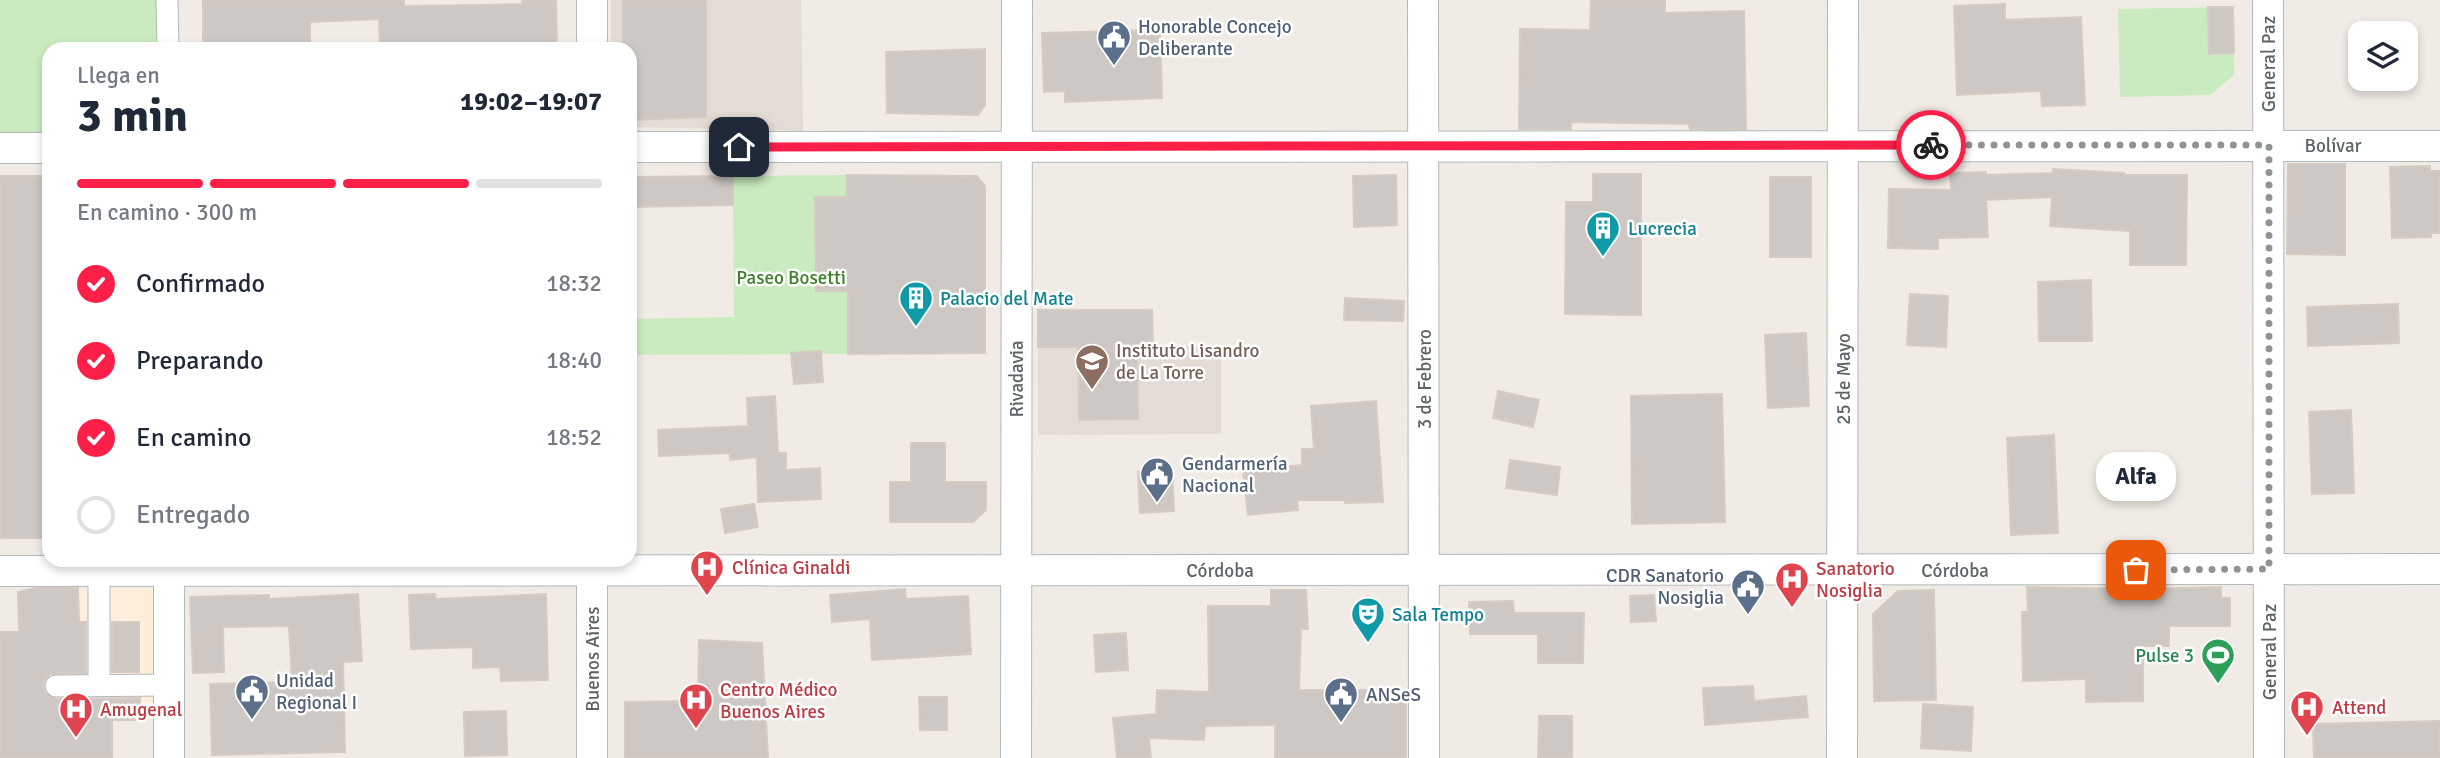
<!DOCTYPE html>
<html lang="es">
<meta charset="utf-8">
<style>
body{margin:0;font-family:Signika,sans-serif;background:#f2f2f3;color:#1f2937;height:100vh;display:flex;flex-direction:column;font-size:26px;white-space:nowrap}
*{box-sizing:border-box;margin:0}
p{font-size:23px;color:#747a83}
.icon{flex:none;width:38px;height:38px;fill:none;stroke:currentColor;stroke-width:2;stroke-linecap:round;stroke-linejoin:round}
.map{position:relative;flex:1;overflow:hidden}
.drawer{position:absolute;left:42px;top:42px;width:595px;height:525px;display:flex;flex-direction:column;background:#fff;border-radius:21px;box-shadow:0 4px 10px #0003}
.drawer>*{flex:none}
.fabs{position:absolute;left:2348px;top:21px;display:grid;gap:14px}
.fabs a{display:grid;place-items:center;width:70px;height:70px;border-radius:14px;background:#fff;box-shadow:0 4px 10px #0003;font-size:35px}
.pin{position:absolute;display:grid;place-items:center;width:60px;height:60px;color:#fff;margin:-30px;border-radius:14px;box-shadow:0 4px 10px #0006}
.courier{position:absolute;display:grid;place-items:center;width:70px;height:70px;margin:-35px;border:5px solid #fc1f47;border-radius:50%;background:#fff;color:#222;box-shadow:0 2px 9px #0007}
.bubble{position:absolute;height:49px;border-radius:21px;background:#fff;box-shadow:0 4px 10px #0003;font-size:23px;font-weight:800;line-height:49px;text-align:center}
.summary em{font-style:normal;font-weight:800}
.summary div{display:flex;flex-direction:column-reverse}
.summary{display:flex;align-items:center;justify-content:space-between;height:119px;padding:0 35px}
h1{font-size:46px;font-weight:800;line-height:52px}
.bar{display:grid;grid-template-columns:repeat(4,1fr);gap:10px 7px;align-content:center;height:84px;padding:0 35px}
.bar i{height:9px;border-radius:5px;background:#e0e1e3}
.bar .selected{background:#fc1f47}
.bar p{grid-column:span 4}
ol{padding:0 35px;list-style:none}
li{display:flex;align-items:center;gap:21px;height:77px}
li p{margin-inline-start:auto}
li .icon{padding:7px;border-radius:50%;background:#fc1f47;color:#fff;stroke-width:4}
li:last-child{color:#747a83}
li i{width:38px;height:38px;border:4px solid #e0e1e3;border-radius:50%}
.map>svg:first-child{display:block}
.commercial{fill:#ffeedb}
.education{fill:#e3dcd5}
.green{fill:#caebbf}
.building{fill:#cec8c4;stroke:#d6cbc2;stroke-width:2}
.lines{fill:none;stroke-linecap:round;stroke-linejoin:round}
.pedestrian-casing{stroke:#b2b8bb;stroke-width:23}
.minor-casing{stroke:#b2b8bb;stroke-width:32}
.pedestrian{stroke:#fff;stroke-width:21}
.minor{stroke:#fff;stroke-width:30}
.done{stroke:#909393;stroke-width:7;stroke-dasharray:0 12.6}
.route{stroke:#fc1f47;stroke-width:9}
.labels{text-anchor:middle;stroke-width:5;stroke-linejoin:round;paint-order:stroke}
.service-label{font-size:19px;fill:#4e5e75;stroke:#fff;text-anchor:start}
.street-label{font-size:19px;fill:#5c6467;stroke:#fff}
.culture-label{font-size:19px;fill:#0d838f;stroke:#fff;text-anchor:start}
.park-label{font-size:19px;fill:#3c802a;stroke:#fff}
.education-label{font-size:19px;fill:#785e54;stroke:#fff;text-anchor:start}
.health-label{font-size:19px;fill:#be3a42;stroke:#fff;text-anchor:start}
.leisure-label{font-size:19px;fill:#27864d;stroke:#fff;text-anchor:end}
</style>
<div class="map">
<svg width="2440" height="758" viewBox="0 0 2440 758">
<rect width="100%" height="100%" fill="#f1ebe5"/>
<polygon class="commercial" points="156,588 157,720 40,722 39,676 58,675 57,589"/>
<g class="education">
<polygon points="611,0 801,0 803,131 630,127 630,49 611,49"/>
<polygon points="1221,346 1221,434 1038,435 1038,347"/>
</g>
<g class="green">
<polygon points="0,0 166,0 166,49 49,49 49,146 0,147"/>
<polygon points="2233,7 2234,75 2210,95 2120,97 2118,9"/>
<polygon points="847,175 848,354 630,355 630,319 734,317 733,176"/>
</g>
<g class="building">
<polygon points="203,0 404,0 404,6 484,5 522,4 522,0 556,0 557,49 380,49 379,19 310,22 310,49 203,49"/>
<polygon points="623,0 706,0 706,117 630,120 630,49 623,49"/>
<polygon points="1591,0 1665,0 1665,13 1744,11 1746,129 1690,129 1689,124 1571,122 1571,129 1519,129 1520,29 1590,30"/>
<polygon points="2005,4 2005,20 2081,17 2085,105 2042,106 2041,91 1957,95 1954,6"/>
<polygon points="2208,7 2233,7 2234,53 2209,54"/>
<polygon points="1160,30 1162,98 1065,102 1065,91 1044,92 1042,33"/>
<polygon points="985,49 985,105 978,115 887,113 886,52"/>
<polygon points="2288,164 2345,164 2345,255 2287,254"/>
<polygon points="2430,166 2430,171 2440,171 2440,233 2431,233 2431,237 2392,238 2390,167"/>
<polygon points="2053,169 2124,173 2124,175 2187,175 2186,265 2130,265 2130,231 2050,226 2052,197 1986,200 1988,237 1938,238 1938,249 1888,248 1889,189 1951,190 1950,173 1986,172 1986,175 2053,173"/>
<polygon points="1593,174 1641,174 1641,315 1565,314 1566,202 1593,202"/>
<polygon points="847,175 977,176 985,186 985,353 848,354 848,291 816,291 815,197 847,197"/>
<polygon points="1396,175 1397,225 1354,227 1353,176"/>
<rect x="0" y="176" width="49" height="362"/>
<polygon points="733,176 733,205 630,207 630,177"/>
<rect x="1770" y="177" width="41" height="80"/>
<polygon points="2091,280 2092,341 2039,341 2038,282"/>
<polygon points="1910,294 1948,296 1946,347 1907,345"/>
<polygon points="1345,298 1404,301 1403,321 1344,320"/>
<polygon points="2398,304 2399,343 2308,346 2307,307"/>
<polygon points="1038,310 1152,310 1153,346 1137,346 1138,419 1079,420 1078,347 1038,347"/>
<polygon points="1806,333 1809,406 1768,408 1765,335"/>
<polygon points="821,351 823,382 794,384 791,353"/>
<polygon points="1498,391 1539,400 1533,427 1493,418"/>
<polygon points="1722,394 1725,522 1632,524 1631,396"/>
<polygon points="775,396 778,453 786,453 786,470 820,468 821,499 758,502 757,457 730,460 730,453 659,456 658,430 748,426 747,398"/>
<polygon points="1376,401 1383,502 1345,503 1345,500 1297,500 1298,510 1248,515 1243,471 1302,465 1302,449 1314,449 1311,406"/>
<polygon points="2351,410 2354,493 2312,494 2309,412"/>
<polygon points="2054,435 2058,533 2011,535 2007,438"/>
<polygon points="911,443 945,443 945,482 986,482 986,510 973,522 890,522 890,482 911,482"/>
<polygon points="1510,460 1560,467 1557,495 1506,488"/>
<polygon points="1172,470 1174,511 1140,513 1138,472"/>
<polygon points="754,504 758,527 725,533 721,509"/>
<polygon points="2027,587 2142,589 2221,587 2221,598 2230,598 2230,626 2169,626 2169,646 2143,646 2143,701 2086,702 2086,679 2023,681 2022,612 2028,612"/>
<polygon points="35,588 78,588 79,622 86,622 86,673 50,674 45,679 43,685 45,693 56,699 140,698 140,720 112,720 112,758 0,758 0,632 19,632 18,592"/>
<polygon points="905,589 906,599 968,596 971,654 872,660 870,619 832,622 830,595"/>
<polygon points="1271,590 1306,590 1308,629 1301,629 1299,690 1406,690 1406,758 1275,758 1275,725 1205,726 1204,740 1149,738 1151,758 1117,758 1113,718 1156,714 1157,690 1209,692 1208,606 1271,606"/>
<polygon points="1934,590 1936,700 1874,701 1873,614 1898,591"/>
<polygon points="358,594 362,661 343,662 345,752 212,755 210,684 292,682 289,626 223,627 224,672 193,673 190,597 269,595 269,599"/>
<polygon points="435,594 436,599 546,594 548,680 501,681 500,667 473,668 473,647 411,649 409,595"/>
<polygon points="1654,595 1656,621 1631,622 1630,596"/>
<polygon points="1513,601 1514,613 1584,613 1583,663 1538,663 1538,634 1470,634 1469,602"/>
<rect x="112" y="622" width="27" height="50"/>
<polygon points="1126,633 1128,670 1096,672 1094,635"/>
<polygon points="699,640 762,643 768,758 625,758 625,702 698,701"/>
<polygon points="1753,686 1754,701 1806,696 1808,717 1705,725 1703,688"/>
<polygon points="919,697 947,697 947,730 920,730"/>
<polygon points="1923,704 1973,707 1971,751 1921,748"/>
<polygon points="506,711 507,755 465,756 464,712"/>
<polygon points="1539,716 1572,716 1572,758 1538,758"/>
<polygon points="2440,721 2440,758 2314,758 2313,724"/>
</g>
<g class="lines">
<g class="pedestrian-casing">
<g id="pedestrian">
<polyline points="167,0 168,49"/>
<polyline points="99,685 99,571"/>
<polyline points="56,686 169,685"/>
</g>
</g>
<g class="minor-casing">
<g id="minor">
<polyline points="1423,0 1424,758"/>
<polyline points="2268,0 2269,758"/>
<polyline points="592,49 592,0"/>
<polyline points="630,147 2440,146"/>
<polyline points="0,148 49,148"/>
<polyline points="0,571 2440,569"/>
<polyline points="169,758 169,560"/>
<polyline points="592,758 592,560"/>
<polyline points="1016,758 1017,0"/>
<polyline points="1842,758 1843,0"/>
</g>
</g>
<use href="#pedestrian" class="pedestrian"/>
<use href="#minor" class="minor"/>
</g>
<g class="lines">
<polyline class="done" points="1931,145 2269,145 2269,569 2136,570"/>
<polyline class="route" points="739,147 1931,145"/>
</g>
<defs>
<g id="civic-pin" transform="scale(1.75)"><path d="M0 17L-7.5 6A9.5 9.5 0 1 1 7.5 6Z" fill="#5c6f8a" stroke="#fff"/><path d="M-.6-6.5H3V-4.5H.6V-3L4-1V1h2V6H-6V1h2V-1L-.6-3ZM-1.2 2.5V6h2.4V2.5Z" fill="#fff"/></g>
<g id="building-pin" transform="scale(1.75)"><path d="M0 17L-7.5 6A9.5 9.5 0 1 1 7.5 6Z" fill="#0f9aa8" stroke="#fff"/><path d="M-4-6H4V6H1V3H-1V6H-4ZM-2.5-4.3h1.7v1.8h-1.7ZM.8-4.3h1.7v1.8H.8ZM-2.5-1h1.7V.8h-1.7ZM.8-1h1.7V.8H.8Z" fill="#fff"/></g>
<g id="school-pin" transform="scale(1.75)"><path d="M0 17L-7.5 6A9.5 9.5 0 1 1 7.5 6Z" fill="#8d6e63" stroke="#fff"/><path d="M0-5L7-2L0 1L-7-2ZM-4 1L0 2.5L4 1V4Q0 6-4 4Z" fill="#fff"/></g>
<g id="hospital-pin" transform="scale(1.75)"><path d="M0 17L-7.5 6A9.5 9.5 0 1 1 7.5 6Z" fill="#e0444e" stroke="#fff"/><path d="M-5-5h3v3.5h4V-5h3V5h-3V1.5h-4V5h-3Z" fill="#fff"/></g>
<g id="theatre-pin" transform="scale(1.75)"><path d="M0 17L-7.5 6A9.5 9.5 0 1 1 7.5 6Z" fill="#0f9aa8" stroke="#fff"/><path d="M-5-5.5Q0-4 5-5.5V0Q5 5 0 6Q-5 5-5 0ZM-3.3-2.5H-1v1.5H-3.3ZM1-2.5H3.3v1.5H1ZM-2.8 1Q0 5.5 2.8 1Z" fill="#fff"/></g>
<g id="stadium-pin" transform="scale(1.75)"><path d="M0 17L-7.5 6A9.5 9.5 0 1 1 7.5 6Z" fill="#2e9e5b" stroke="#fff"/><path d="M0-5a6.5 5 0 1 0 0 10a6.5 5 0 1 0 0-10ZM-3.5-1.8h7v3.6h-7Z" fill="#fff"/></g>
</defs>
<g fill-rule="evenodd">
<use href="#civic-pin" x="1114" y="37"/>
<use href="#building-pin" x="1603" y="228"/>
<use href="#building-pin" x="916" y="298"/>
<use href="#school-pin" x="1092" y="361"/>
<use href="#civic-pin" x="1157" y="474"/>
<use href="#hospital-pin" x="707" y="567"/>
<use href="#hospital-pin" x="1792" y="579"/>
<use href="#civic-pin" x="1748" y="586"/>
<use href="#theatre-pin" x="1368" y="614"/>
<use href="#stadium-pin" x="2218" y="655"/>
<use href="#civic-pin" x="252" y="691"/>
<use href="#civic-pin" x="1341" y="694"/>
<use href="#hospital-pin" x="696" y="700"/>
<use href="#hospital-pin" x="2307" y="707"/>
<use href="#hospital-pin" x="76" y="709"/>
</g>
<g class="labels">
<g class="service-label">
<text x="1138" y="33">Honorable Concejo<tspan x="1138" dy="22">Deliberante</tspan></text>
<text x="1182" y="470">Gendarmería<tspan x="1182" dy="22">Nacional</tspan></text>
<text x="1724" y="582" text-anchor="end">CDR Sanatorio<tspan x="1724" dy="22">Nosiglia</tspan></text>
<text x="276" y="687">Unidad<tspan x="276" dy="22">Regional I</tspan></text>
<text x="1366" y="701">ANSeS</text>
</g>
<g class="street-label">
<text transform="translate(2268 64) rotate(-90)" y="7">General Paz</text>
<text x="2333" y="152">Bolívar</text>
<text transform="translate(1016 379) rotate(-90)" y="7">Rivadavia</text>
<text transform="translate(1424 379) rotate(-90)" y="7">3 de Febrero</text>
<text transform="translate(1843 379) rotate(-90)" y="7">25 de Mayo</text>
<text x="1220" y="577">Córdoba</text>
<text x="1955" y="577">Córdoba</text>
<text transform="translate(2269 652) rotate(-90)" y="7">General Paz</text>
<text transform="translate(592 659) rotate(-90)" y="7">Buenos Aires</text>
</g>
<g class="culture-label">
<text x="1628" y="235">Lucrecia</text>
<text x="940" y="305">Palacio del Mate</text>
<text x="1392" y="621">Sala Tempo</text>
</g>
<g class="park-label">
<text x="791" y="284">Paseo Bosetti</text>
</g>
<g class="education-label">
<text x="1116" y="357">Instituto Lisandro<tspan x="1116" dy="22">de La Torre</tspan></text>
</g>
<g class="health-label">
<text x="732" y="574">Clínica Ginaldi</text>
<text x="1816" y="575">Sanatorio<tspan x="1816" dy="22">Nosiglia</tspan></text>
<text x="720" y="696">Centro Médico<tspan x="720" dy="22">Buenos Aires</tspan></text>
<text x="2332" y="714">Attend</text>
<text x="100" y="716">Amugenal</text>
</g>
<g class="leisure-label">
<text x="2194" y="662">Pulse 3</text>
</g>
</g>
</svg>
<div class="fabs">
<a><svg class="icon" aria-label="layers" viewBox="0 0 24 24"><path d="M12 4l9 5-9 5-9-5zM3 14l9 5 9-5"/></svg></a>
</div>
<div class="pin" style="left:2136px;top:570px;background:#ea580c"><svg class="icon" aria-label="bag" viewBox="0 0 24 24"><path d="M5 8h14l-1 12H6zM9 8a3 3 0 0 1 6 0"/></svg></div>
<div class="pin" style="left:739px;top:147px;background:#1f2937"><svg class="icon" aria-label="home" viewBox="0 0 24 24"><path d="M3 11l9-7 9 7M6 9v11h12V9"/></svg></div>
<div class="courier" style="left:1931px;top:145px"><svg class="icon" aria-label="bike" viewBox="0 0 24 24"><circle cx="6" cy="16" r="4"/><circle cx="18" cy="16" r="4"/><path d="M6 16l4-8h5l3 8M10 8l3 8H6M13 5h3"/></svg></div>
<div class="bubble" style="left:2096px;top:452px;width:80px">Alfa</div>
<section class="drawer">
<div class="summary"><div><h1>3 min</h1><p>Llega en</p></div><em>19:02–19:07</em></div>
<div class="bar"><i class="selected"></i><i class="selected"></i><i class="selected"></i><i></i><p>En camino · 300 m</p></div>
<ol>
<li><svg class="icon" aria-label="check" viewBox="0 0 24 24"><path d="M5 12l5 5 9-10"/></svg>Confirmado<p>18:32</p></li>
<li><svg class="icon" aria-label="check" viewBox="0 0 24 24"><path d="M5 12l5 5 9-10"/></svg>Preparando<p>18:40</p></li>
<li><svg class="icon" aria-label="check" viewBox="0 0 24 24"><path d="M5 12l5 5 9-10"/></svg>En camino<p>18:52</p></li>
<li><i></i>Entregado</li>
</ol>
</section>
</div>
